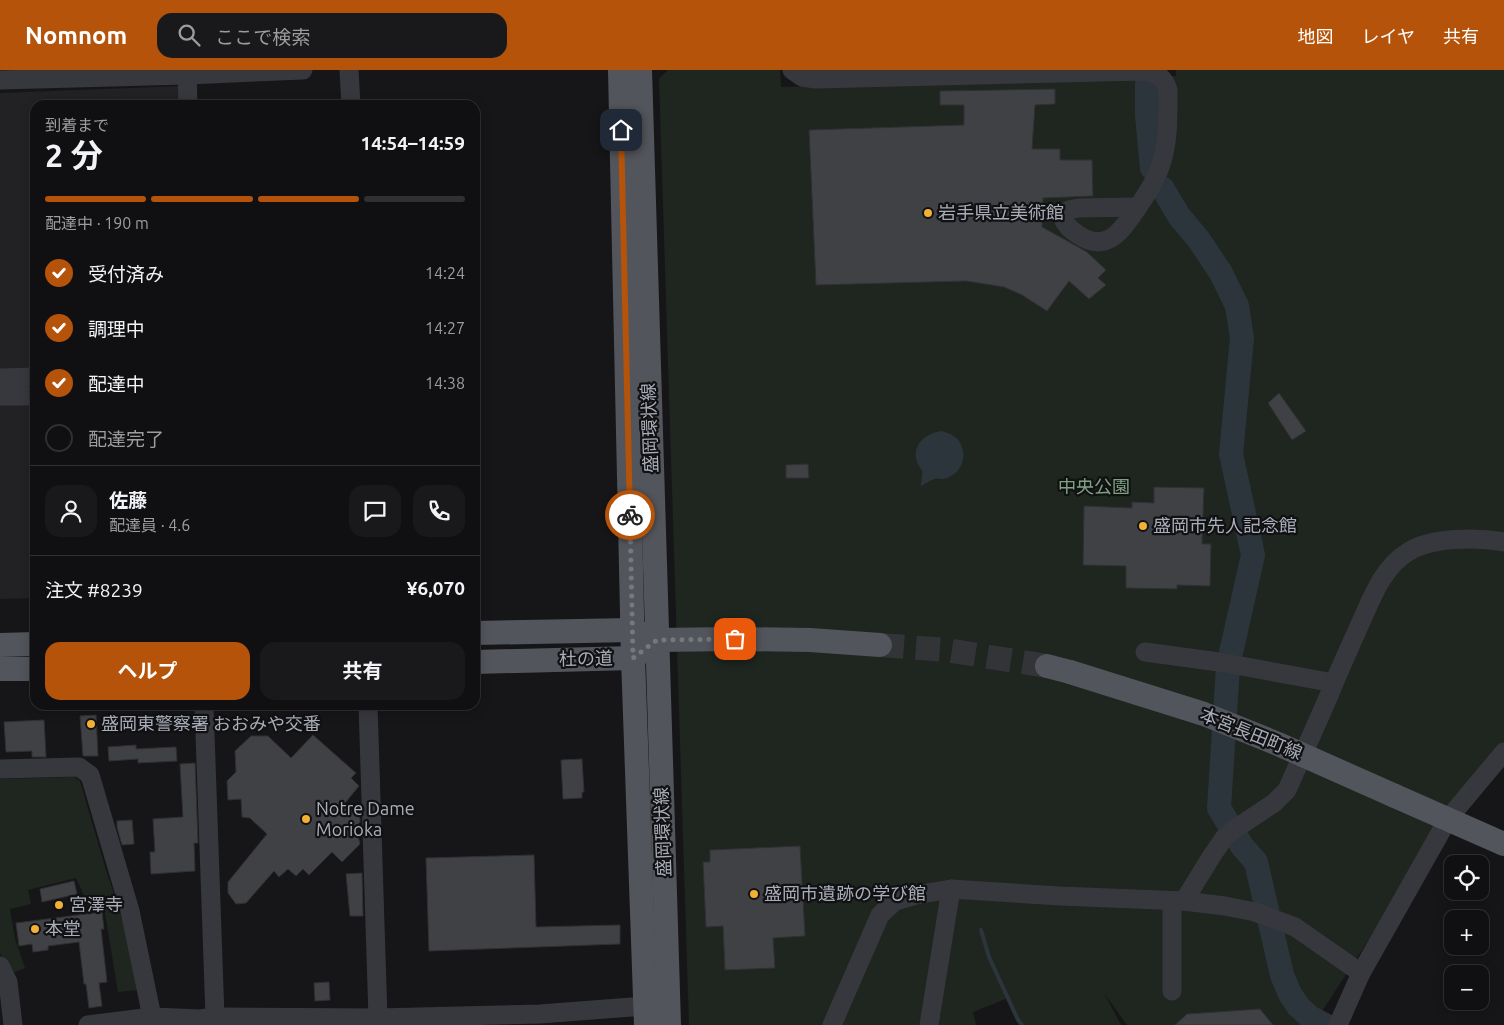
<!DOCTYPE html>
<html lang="ja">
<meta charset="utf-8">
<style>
body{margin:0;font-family:Ubuntu,"Noto Sans JP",sans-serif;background:#19191b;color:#f1f3f6;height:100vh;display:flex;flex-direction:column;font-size:19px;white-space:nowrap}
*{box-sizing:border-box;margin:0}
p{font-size:16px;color:#9c9d9f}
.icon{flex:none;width:28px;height:28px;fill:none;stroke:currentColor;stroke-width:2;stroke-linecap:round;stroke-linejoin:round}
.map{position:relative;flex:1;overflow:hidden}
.sheet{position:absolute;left:30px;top:30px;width:450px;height:610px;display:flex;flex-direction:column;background:#101012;border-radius:15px;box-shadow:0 2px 12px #0003,0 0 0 1px #303032}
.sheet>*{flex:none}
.buttons{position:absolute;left:1444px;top:785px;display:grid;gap:10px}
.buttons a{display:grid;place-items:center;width:45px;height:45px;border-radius:10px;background:#101012;box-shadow:0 2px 12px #0003,0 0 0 1px #303032;font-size:25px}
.pin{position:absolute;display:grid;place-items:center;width:42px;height:42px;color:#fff;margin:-21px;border-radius:10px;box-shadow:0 2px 8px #0006}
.courier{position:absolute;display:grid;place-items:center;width:50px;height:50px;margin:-25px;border:4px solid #b45309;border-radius:50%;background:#fff;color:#222;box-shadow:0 1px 6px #0007}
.overview em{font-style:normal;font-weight:700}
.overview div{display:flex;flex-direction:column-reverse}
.overview{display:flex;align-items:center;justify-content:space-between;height:85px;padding:0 15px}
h1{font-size:32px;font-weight:700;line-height:38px}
.bar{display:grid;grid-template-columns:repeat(4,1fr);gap:8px 5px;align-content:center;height:60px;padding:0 15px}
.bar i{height:6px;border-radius:4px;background:#303032}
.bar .current{background:#b45309}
.bar p{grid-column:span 4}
.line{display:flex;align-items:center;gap:12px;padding:0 15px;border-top:1px solid #303032}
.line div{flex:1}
.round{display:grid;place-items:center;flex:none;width:52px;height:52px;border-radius:15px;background:#19191b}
ol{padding:0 15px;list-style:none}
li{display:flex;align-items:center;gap:15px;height:55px}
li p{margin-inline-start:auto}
li .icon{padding:5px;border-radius:50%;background:#b45309;color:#fff;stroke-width:4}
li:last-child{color:#9c9d9f}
li i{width:28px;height:28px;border:2px solid #303032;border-radius:50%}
.primary-button{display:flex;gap:10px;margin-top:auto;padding:10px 15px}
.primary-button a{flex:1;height:58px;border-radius:15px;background:#b45309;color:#fff;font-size:20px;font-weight:700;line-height:58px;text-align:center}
.primary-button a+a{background:#19191b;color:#f1f3f6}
header{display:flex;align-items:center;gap:30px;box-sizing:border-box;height:70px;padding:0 25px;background:#b45309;color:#fff}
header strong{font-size:24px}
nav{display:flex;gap:28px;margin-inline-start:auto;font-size:18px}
.search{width:350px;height:45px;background:#19191b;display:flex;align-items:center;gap:12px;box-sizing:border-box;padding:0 18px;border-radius:15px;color:#9c9d9f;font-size:19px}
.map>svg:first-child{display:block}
.built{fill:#222225}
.green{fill:#1e261f}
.water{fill:#2c353c}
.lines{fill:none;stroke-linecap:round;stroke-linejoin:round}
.stream{stroke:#2c353c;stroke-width:4}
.river{stroke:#2c353c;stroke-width:24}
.building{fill:#404145;stroke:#303034}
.major-tunnel{stroke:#333438;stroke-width:24;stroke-dasharray:24 12;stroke-linecap:butt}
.minor{stroke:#37383d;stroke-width:19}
.major{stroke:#53555c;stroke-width:24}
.major-bridge{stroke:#53555c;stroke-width:24}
.done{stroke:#757880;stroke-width:5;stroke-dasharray:0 9}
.route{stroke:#b45309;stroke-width:6}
.poi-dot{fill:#f2b134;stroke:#111113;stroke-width:2}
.labels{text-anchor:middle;stroke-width:4.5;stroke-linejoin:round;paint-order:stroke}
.poi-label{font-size:18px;fill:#a8adb8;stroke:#111113;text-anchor:start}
.street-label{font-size:18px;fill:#a8adb8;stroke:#111113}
.park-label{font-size:18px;fill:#7fa381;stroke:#111113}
</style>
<header>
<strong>Nomnom</strong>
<div class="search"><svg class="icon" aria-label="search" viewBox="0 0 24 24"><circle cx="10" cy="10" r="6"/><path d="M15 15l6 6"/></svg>ここで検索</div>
<nav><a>地図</a><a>レイヤ</a><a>共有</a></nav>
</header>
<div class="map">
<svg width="1504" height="955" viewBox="0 0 1504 955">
<rect width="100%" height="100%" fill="#161618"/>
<polygon class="built" points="182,16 183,35 35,35 35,528 0,529 0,23"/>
<g class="green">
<polygon points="668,0 780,0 781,17 1176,6 1176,0 1504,0 1504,682 1448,749 1313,955 1127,955 1104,923 1121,955 1022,955 1018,950 1008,928 973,942 976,954 975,955 689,955 659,9"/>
<polygon points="74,707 80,711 106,800 129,870 138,920 118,922 104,837 90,839 76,808 28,820 31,834 10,839 15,869 25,898 11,904 0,883 0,709"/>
</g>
<path class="water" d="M 942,361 C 951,364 959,367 962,377 C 967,391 958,407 942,409 C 940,409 937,408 935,409 C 930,410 925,414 921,416 C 921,412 923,405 922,401 C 921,398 919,396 918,394 C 910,376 925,363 942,361 Z"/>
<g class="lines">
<polyline class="stream" points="981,860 989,887 1018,950 1022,955"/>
<g class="river">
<polyline points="1147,14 1147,45 1152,98"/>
<polyline points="1163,119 1179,146 1199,170 1221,203 1237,236 1242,268 1231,384 1253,485 1228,596 1219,738 1242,776 1256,792 1282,905 1290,924 1298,936 1310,947 1325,955"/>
</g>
</g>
<g class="building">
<polygon points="1055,19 1055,34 1035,35 1032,79 1060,79 1060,90 1092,90 1093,126 1043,128 1042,157 1087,182 1106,200 1098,208 1106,215 1089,229 1069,211 1047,241 1022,225 1004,217 966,211 816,215 809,60 964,55 964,35 940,35 940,21"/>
<polygon points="1279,323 1306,361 1292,370 1268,333"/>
<polygon points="808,394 809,408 786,408 786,395"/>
<polygon points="1154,417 1204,418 1202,474 1211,474 1210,516 1177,515 1177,519 1126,518 1126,496 1083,495 1084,436 1132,438 1132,432 1154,433"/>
<polygon points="96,645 98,686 83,686 80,646"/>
<polygon points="44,650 46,687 32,687 32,681 6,682 4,652"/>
<polygon points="313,665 356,703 351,708 359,716 345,733 360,748 360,752 356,757 360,774 342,792 332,782 309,805 303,799 296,806 288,799 279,807 274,801 246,833 236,834 228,823 228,812 267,764 250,748 242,747 241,729 228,730 227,711 236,702 235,681 251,666 268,666 291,688"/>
<polygon points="136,675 136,679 176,677 177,691 138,693 138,689 109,691 108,677"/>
<polygon points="582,689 584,722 582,722 582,728 563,729 561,690"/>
<polygon points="195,693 198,773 194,773 195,801 151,804 150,782 155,782 153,749 183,747 180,694"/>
<polygon points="132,750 134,774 122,775 117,757 117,751"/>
<polygon points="800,776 805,866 773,868 775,898 725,900 723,856 706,857 703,792 710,792 710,780"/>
<polygon points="534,785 536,857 620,855 620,874 429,881 426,788"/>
<polygon points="362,803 363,846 350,846 346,804"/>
<polygon points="74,811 77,824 42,832 40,819"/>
<polygon points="102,842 104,859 101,859 107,912 99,913 102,936 89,938 86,914 84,914 79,872 48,876 48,880 33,882 32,874 19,876 16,853"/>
<polygon points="329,912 330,930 315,931 314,913"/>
<polygon points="1260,939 1273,955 1175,955 1187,944"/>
</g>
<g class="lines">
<polyline class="major-tunnel" points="880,575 946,580 1047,596"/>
<g class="minor">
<polyline points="187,0 188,35"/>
<polyline points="349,0 351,35"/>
<path d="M 792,0 L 802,7 L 816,9 L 1143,1 C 1156,3 1164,6 1168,20 C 1168,47 1169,74 1159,100 C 1154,114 1146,125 1138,137"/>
<polyline points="0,10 187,5 303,0"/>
<path d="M 1138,137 C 1122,160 1107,185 1077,164 C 1070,159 1065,155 1062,146 L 1069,140 L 1078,138 Z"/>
<polyline points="0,308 35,307"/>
<polyline points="0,326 35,326"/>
<polyline points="1145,582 1219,592 1334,613"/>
<polyline points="204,635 215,947"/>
<polyline points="368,635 378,948"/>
<polyline points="0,699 79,697 90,705 130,841 152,947"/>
<polyline points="1184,831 1225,836 1255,842 1295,857 1361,903"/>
<polyline points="0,896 8,912 13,955"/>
<polyline points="1172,921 1172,831"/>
<polyline points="88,955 152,947 200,949 215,947 378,948 540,944 658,935"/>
<path d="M 832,955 L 880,845 L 895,831 L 916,825 L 951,819 L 1060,826 L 1184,831 L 1211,787 L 1224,768 L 1235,759 L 1274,733 L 1287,720 C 1301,688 1316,656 1330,623 C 1339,600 1350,577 1360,554 C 1372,528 1382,498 1408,482 C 1431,467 1477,467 1504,472"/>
<polyline points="929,955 951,819"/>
<polyline points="1338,955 1361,903 1448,749 1504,682"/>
</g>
<g class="major">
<polyline points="620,0 633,588 646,955"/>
<polyline points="640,0 669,955"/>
<polyline points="475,563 633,560 657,570 735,569 810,570 880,575"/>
<polyline points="0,575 35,574"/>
<polyline points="475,592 633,588 645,579"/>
<polyline points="1047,596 1070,602"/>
<polyline points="0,599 35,599"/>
<polyline points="1395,726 1504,774"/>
</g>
<polyline class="major-bridge" points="1070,602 1204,644 1278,674 1395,726"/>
</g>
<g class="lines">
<polyline class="done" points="630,445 633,588 657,570 735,569"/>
<polyline class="route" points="621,60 630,445"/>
</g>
<g class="poi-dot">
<circle cx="928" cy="143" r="5"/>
<circle cx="1143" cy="456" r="5"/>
<circle cx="91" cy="654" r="5"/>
<circle cx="306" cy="749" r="5"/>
<circle cx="754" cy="824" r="5"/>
<circle cx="59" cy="835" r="5"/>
<circle cx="35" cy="859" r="5"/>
</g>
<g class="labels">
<g class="poi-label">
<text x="938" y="149">岩手県立美術館</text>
<text x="1153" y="462">盛岡市先人記念館</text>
<text x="101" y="660">盛岡東警察署 おおみや交番</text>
<text x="316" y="745">Notre Dame<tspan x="316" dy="21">Morioka</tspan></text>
<text x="764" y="830">盛岡市遺跡の学び館</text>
<text x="69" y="841">宮澤寺</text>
<text x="45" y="865">本堂</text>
</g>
<g class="street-label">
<text transform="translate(650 358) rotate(-92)" y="6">盛岡環状線</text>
<text transform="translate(586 589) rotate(-1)" y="6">杜の道</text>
<text transform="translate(1251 664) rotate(22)" y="6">本宮長田町線</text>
<text transform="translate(663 762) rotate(-92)" y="6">盛岡環状線</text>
</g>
<g class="park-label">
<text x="1094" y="423">中央公園</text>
</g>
</g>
</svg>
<div class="buttons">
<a><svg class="icon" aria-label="locate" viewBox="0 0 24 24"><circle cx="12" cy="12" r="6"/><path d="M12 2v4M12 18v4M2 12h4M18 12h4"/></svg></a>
<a>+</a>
<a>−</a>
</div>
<div class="pin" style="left:735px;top:569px;background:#ea580c"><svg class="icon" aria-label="bag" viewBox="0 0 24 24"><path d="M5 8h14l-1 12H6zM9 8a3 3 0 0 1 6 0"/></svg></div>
<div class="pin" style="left:621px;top:60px;background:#1f2937"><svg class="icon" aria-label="home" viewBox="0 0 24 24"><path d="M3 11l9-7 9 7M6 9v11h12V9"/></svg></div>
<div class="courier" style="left:630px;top:445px"><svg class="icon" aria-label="bike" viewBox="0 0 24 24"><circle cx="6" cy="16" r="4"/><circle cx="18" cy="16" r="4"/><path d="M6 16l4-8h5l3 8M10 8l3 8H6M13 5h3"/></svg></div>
<section class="sheet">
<div class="overview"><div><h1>2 分</h1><p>到着まで</p></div><em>14:54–14:59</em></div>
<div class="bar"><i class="current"></i><i class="current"></i><i class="current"></i><i></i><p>配達中 · 190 m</p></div>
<ol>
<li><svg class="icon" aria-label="check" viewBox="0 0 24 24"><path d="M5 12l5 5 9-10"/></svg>受付済み<p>14:24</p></li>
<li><svg class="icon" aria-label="check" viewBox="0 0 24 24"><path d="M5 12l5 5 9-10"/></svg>調理中<p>14:27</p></li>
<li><svg class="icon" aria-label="check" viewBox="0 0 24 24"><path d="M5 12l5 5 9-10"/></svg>配達中<p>14:38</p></li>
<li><i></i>配達完了</li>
</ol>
<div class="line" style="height:90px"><a class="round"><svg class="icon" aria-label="person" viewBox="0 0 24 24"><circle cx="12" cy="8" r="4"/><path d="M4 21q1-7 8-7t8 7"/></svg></a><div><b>佐藤</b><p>配達員 · 4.6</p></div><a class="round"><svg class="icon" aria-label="chat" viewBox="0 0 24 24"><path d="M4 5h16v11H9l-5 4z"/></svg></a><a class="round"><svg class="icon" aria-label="phone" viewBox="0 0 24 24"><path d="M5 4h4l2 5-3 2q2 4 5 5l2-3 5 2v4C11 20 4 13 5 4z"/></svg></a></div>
<div class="line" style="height:65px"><div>注文 #8239</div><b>¥6,070</b></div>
<div class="primary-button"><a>ヘルプ</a><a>共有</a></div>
</section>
</div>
